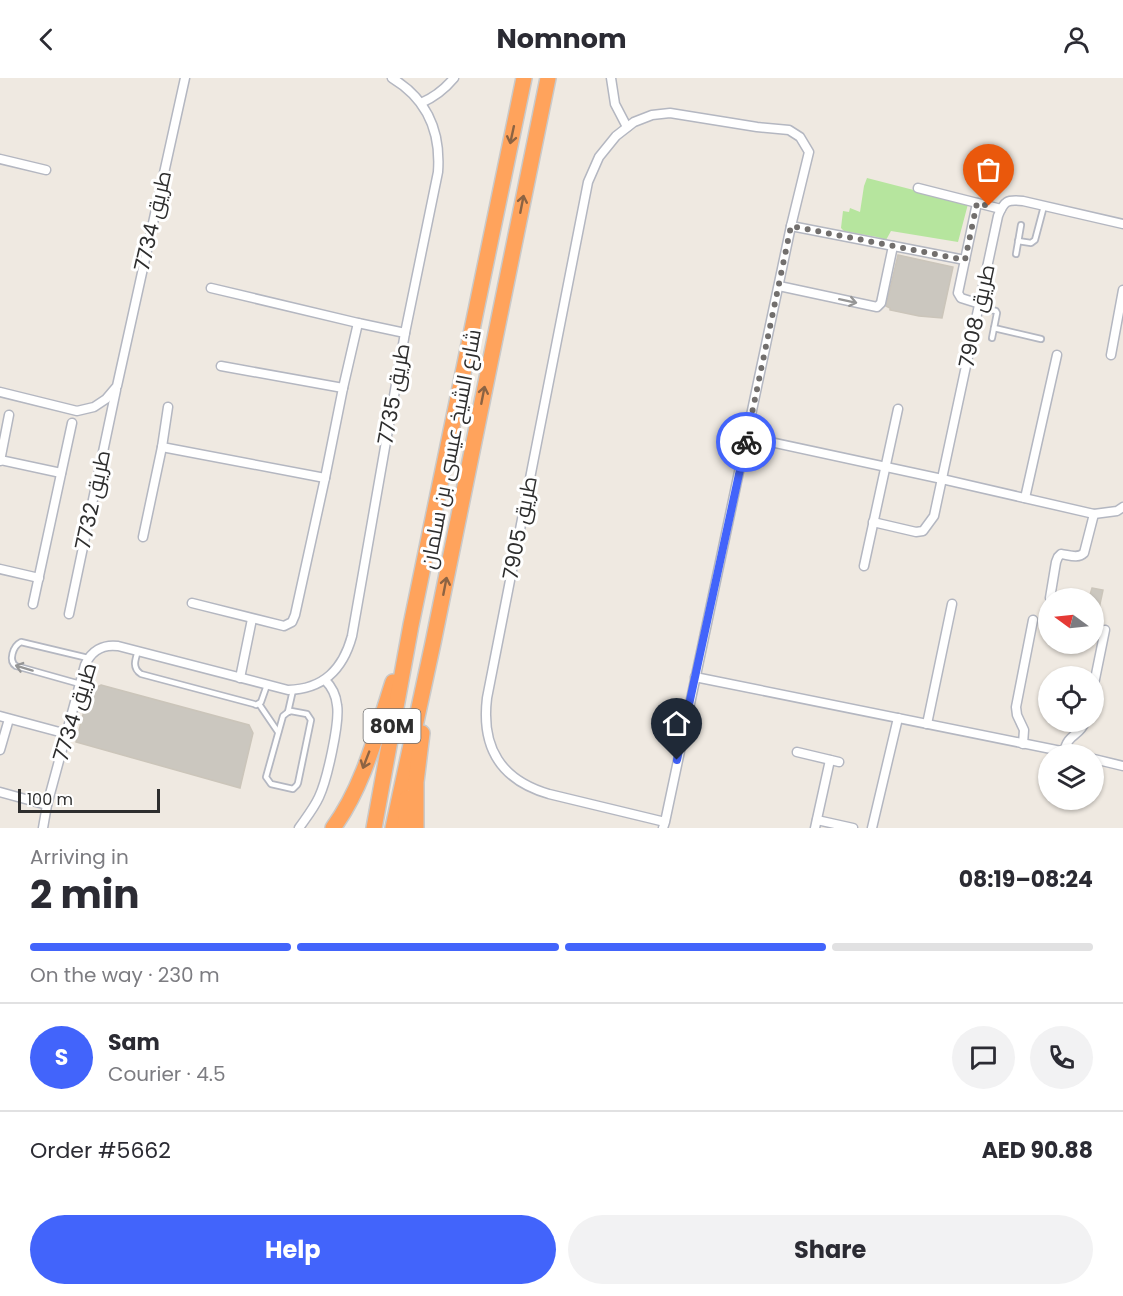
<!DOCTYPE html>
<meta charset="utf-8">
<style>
body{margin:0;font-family:Poppins,Cairo,sans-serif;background:#f2f2f3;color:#2b2b33;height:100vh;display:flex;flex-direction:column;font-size:22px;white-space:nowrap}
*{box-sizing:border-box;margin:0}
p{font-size:20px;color:#7c7c81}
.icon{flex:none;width:33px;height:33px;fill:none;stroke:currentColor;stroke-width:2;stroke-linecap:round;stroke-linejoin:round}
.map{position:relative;height:750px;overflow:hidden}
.drawer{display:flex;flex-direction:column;background:#fff;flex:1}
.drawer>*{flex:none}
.needle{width:39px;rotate:285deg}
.controls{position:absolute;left:1038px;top:510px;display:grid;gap:12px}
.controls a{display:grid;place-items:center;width:66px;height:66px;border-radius:50%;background:#fff;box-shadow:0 2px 4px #0004;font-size:30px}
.scale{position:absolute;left:18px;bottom:15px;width:142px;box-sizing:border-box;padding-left:6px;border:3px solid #2e2e2e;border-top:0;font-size:16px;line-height:21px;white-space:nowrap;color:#2e2e2e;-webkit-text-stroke:4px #fff;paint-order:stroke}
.pin{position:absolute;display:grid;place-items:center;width:51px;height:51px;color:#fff;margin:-62px -26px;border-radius:50% 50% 50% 0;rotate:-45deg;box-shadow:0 0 6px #0007}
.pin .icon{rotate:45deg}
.courier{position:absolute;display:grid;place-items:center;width:60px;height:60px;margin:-30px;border:4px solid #4264fb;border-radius:50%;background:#fff;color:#222;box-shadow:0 2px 8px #0007}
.summary em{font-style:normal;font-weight:700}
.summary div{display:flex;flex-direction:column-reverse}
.summary{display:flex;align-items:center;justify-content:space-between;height:102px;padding:0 30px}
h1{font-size:39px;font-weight:700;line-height:45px}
.bar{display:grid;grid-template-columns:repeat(4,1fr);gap:9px 6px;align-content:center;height:72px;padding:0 30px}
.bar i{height:8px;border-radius:4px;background:#e1e1e2}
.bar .selected{background:#4264fb}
.bar p{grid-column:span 4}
.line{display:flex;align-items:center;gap:15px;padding:0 30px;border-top:2px solid #e1e1e2}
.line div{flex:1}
.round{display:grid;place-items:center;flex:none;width:63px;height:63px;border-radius:32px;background:#f2f2f3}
.action{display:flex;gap:12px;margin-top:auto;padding:12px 30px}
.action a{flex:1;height:69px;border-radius:36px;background:#4264fb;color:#fff;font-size:24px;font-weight:700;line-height:69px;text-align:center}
.action a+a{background:#f2f2f3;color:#2b2b33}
header{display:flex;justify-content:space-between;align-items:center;height:78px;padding:0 30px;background:#fff;font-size:27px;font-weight:700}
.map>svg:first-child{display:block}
.green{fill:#b6e59e}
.building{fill:#cbc7bf;stroke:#cbc5ba;stroke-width:1.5}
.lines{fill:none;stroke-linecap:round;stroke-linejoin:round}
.lane-casing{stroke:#b4b7c1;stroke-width:8}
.street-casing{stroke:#b4b7c1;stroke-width:11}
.highway-casing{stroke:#c9c9c9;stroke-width:18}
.lane{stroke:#fff;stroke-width:4.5}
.street{stroke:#fff;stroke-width:8}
.highway{stroke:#ffa35c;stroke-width:15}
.oneway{stroke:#8c6343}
.oneway2{stroke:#969696}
.done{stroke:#726f6d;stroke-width:6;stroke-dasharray:0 10.8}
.route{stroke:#4264fb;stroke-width:8}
.labels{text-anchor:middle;stroke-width:6;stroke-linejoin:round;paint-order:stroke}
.shield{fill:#fff;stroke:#6d6d6d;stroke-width:1.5}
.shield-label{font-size:20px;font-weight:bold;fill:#2e2e2e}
.street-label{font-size:21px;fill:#2e2e2e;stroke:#fff}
</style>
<header><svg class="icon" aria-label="back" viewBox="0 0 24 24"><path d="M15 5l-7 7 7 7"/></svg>Nomnom<svg class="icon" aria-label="person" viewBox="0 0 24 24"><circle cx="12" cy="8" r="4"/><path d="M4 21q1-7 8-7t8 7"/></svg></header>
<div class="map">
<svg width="1123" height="750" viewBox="0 0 1123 750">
<rect width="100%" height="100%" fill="#efe9e1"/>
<polygon class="green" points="867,100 968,126 958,164 891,153 886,162 877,159 844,153 841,150 843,133 849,134 850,130 860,134 864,108"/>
<g class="building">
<polygon points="898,177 953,189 942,240 919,238 890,232 890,230 886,228"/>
<polygon points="1092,510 1103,512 1097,540 1094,540 1094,520 1089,520"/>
<polygon points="101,607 249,647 253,655 240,710 76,664 89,613"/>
</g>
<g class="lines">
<g class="lane-casing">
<g id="lane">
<polyline points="1018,163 1031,165 1035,162 1044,128"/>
<polyline points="1016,176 1021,147"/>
<polyline points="979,229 996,233 997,235 992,260"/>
<polyline points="994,250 1041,261"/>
<path d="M 138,573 C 135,582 132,590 141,596 L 254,626 L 256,627 L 261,624 L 267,607"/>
<path d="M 80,606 L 16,588 C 8,583 13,568 21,564 L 88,580"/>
<polyline points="259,626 278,654"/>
<polygon points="291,633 307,636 311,642 298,705 297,707 293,711 271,706 266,699 283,638 288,634"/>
<polyline points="288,634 293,612"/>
</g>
</g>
<g class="street-casing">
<g id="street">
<polyline points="611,0 615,26 627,49"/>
<path d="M 421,25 C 435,19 444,12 454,0"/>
<polyline points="0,81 46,92"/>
<polyline points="918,110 1001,131"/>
<polyline points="977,125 958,215 961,220 980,226"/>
<polyline points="791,148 965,182"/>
<polyline points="779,208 877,229 881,225 893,168"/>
<polyline points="211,210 358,245 405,255"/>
<polyline points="1111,277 1123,212"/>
<polyline points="221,288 343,310"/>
<polyline points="0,314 77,333 94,329 106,321 117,308 185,0"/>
<polyline points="747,359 942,401 1094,436 1117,433 1123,429"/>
<polyline points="162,369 325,400"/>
<polyline points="0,382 61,395"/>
<polyline points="0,383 9,337"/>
<polyline points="1025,420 1057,277"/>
<path d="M 873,444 L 916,454 L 923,453 L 934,438 L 998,138 C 1004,123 1007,121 1023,123 L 1123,146"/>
<polyline points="143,459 162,369 168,329"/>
<polyline points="864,488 898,331"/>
<polyline points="0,491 39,500"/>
<path d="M 1050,520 L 1056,484 L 1058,479 L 1061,476 C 1069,477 1078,481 1084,475 L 1094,436"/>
<polyline points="192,525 284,548 292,544 295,537 325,400 343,310 358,245"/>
<polyline points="33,526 72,345"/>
<polyline points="1048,530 1048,528"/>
<polyline points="69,536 116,312"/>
<polyline points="695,599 1076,676"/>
<polyline points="240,600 252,541"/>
<polyline points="1094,606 1105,552"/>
<polyline points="0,638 67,656"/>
<polyline points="927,646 952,526"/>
<polyline points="1023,666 1024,652 1017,637 1016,629 1033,542"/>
<polyline points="0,672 9,641"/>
<polyline points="797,674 839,684"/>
<path d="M 1064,674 C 1068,655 1079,659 1085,644"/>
<polyline points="1094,681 1123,688"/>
<polyline points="0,714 47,727"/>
<polyline points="817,742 853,750"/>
<path d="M 43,750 L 47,727 L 85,587 C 91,573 103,566 118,568 L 288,612 C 324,611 343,591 352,558 L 405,255 L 438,94 C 441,53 427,21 392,0"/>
<path d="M 299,750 C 306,740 314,730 319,719 C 327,702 340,644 337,627 C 336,617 332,609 325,602"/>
<path d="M 663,750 L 665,744 L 791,148 L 809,74 L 800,59 L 789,52 L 757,49 L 670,35 L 652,37 L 634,44 L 616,58 L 599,79 L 588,104 L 487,620 C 481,670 501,702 549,716 L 665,744"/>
<polyline points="815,750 830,682"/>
<polyline points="872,750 898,640"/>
</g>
</g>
<g class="highway-casing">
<g id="highway">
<path d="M 333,750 C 364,708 377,653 393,604"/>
<polyline points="374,750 411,547 524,0"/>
<polyline points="393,750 433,565 548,0"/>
<polyline points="405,750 407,720"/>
<polyline points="416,750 416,704 422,655"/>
</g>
</g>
<use href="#lane" class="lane"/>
<use href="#street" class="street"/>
<use href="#highway" class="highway"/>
</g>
<defs><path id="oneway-shaft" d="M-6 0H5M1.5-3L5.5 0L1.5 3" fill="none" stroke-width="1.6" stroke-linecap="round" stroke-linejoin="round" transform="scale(1.5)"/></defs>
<g class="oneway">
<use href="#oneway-shaft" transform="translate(512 57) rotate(102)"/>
<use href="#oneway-shaft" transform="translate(522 126) rotate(-79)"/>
<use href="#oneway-shaft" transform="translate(483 317) rotate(-79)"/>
<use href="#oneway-shaft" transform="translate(445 508) rotate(-79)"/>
<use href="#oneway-shaft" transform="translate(366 682) rotate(111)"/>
</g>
<g class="oneway2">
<use href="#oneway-shaft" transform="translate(848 223) rotate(12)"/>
<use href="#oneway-shaft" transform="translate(24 590) rotate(-163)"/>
</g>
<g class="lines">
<polyline class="done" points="746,364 791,148 965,182 977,125 989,128"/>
<polyline class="route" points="677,682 746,364"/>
</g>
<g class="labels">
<rect class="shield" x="363.5" y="631" width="57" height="34" rx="4.5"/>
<g class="shield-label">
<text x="392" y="655">80M</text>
</g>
<g class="street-label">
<text transform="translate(153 143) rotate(-77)" y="7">طريق 7734</text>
<text transform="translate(977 238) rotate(-78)" y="7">طريق 7908</text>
<text transform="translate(394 316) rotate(-80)" y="7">طريق 7735</text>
<text transform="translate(451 371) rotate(-79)" y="7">شارع الشيخ عيسى بن سلمان</text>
<text transform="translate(93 422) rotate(-78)" y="7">طريق 7732</text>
<text transform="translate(520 450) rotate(-79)" y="7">طريق 7905</text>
<text transform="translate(75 634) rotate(-73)" y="7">طريق 7734</text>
</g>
</g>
</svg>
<div class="controls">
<a><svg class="needle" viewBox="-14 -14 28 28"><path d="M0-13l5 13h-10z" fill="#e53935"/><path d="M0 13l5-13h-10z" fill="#7c7c81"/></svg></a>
<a><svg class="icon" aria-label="locate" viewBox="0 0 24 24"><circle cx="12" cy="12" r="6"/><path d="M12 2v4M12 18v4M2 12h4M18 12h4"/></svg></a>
<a><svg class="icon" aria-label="layers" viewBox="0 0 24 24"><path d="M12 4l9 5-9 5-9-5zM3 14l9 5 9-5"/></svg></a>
</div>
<div class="scale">100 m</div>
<div class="pin" style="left:989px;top:128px;background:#ea580c"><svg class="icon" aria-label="bag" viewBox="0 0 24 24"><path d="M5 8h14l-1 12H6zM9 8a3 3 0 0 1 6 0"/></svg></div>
<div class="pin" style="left:677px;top:682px;background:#1f2937"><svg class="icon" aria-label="home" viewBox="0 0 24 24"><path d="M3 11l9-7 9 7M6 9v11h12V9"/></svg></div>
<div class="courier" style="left:746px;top:364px"><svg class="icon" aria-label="bike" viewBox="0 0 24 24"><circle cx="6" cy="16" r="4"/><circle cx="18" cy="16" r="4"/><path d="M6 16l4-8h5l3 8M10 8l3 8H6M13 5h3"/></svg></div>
</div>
<section class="drawer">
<div class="summary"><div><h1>2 min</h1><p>Arriving in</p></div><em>08:19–08:24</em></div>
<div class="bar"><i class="selected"></i><i class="selected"></i><i class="selected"></i><i></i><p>On the way · 230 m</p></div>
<div class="line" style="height:108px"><b class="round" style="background:#4264fb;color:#fff">S</b><div><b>Sam</b><p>Courier · 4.5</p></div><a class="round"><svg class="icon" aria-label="chat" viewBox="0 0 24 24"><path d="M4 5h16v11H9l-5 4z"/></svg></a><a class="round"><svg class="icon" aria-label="phone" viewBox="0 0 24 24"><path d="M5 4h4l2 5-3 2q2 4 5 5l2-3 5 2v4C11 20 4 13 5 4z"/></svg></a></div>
<div class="line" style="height:78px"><div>Order #5662</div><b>AED 90.88</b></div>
<div class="action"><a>Help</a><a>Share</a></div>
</section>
